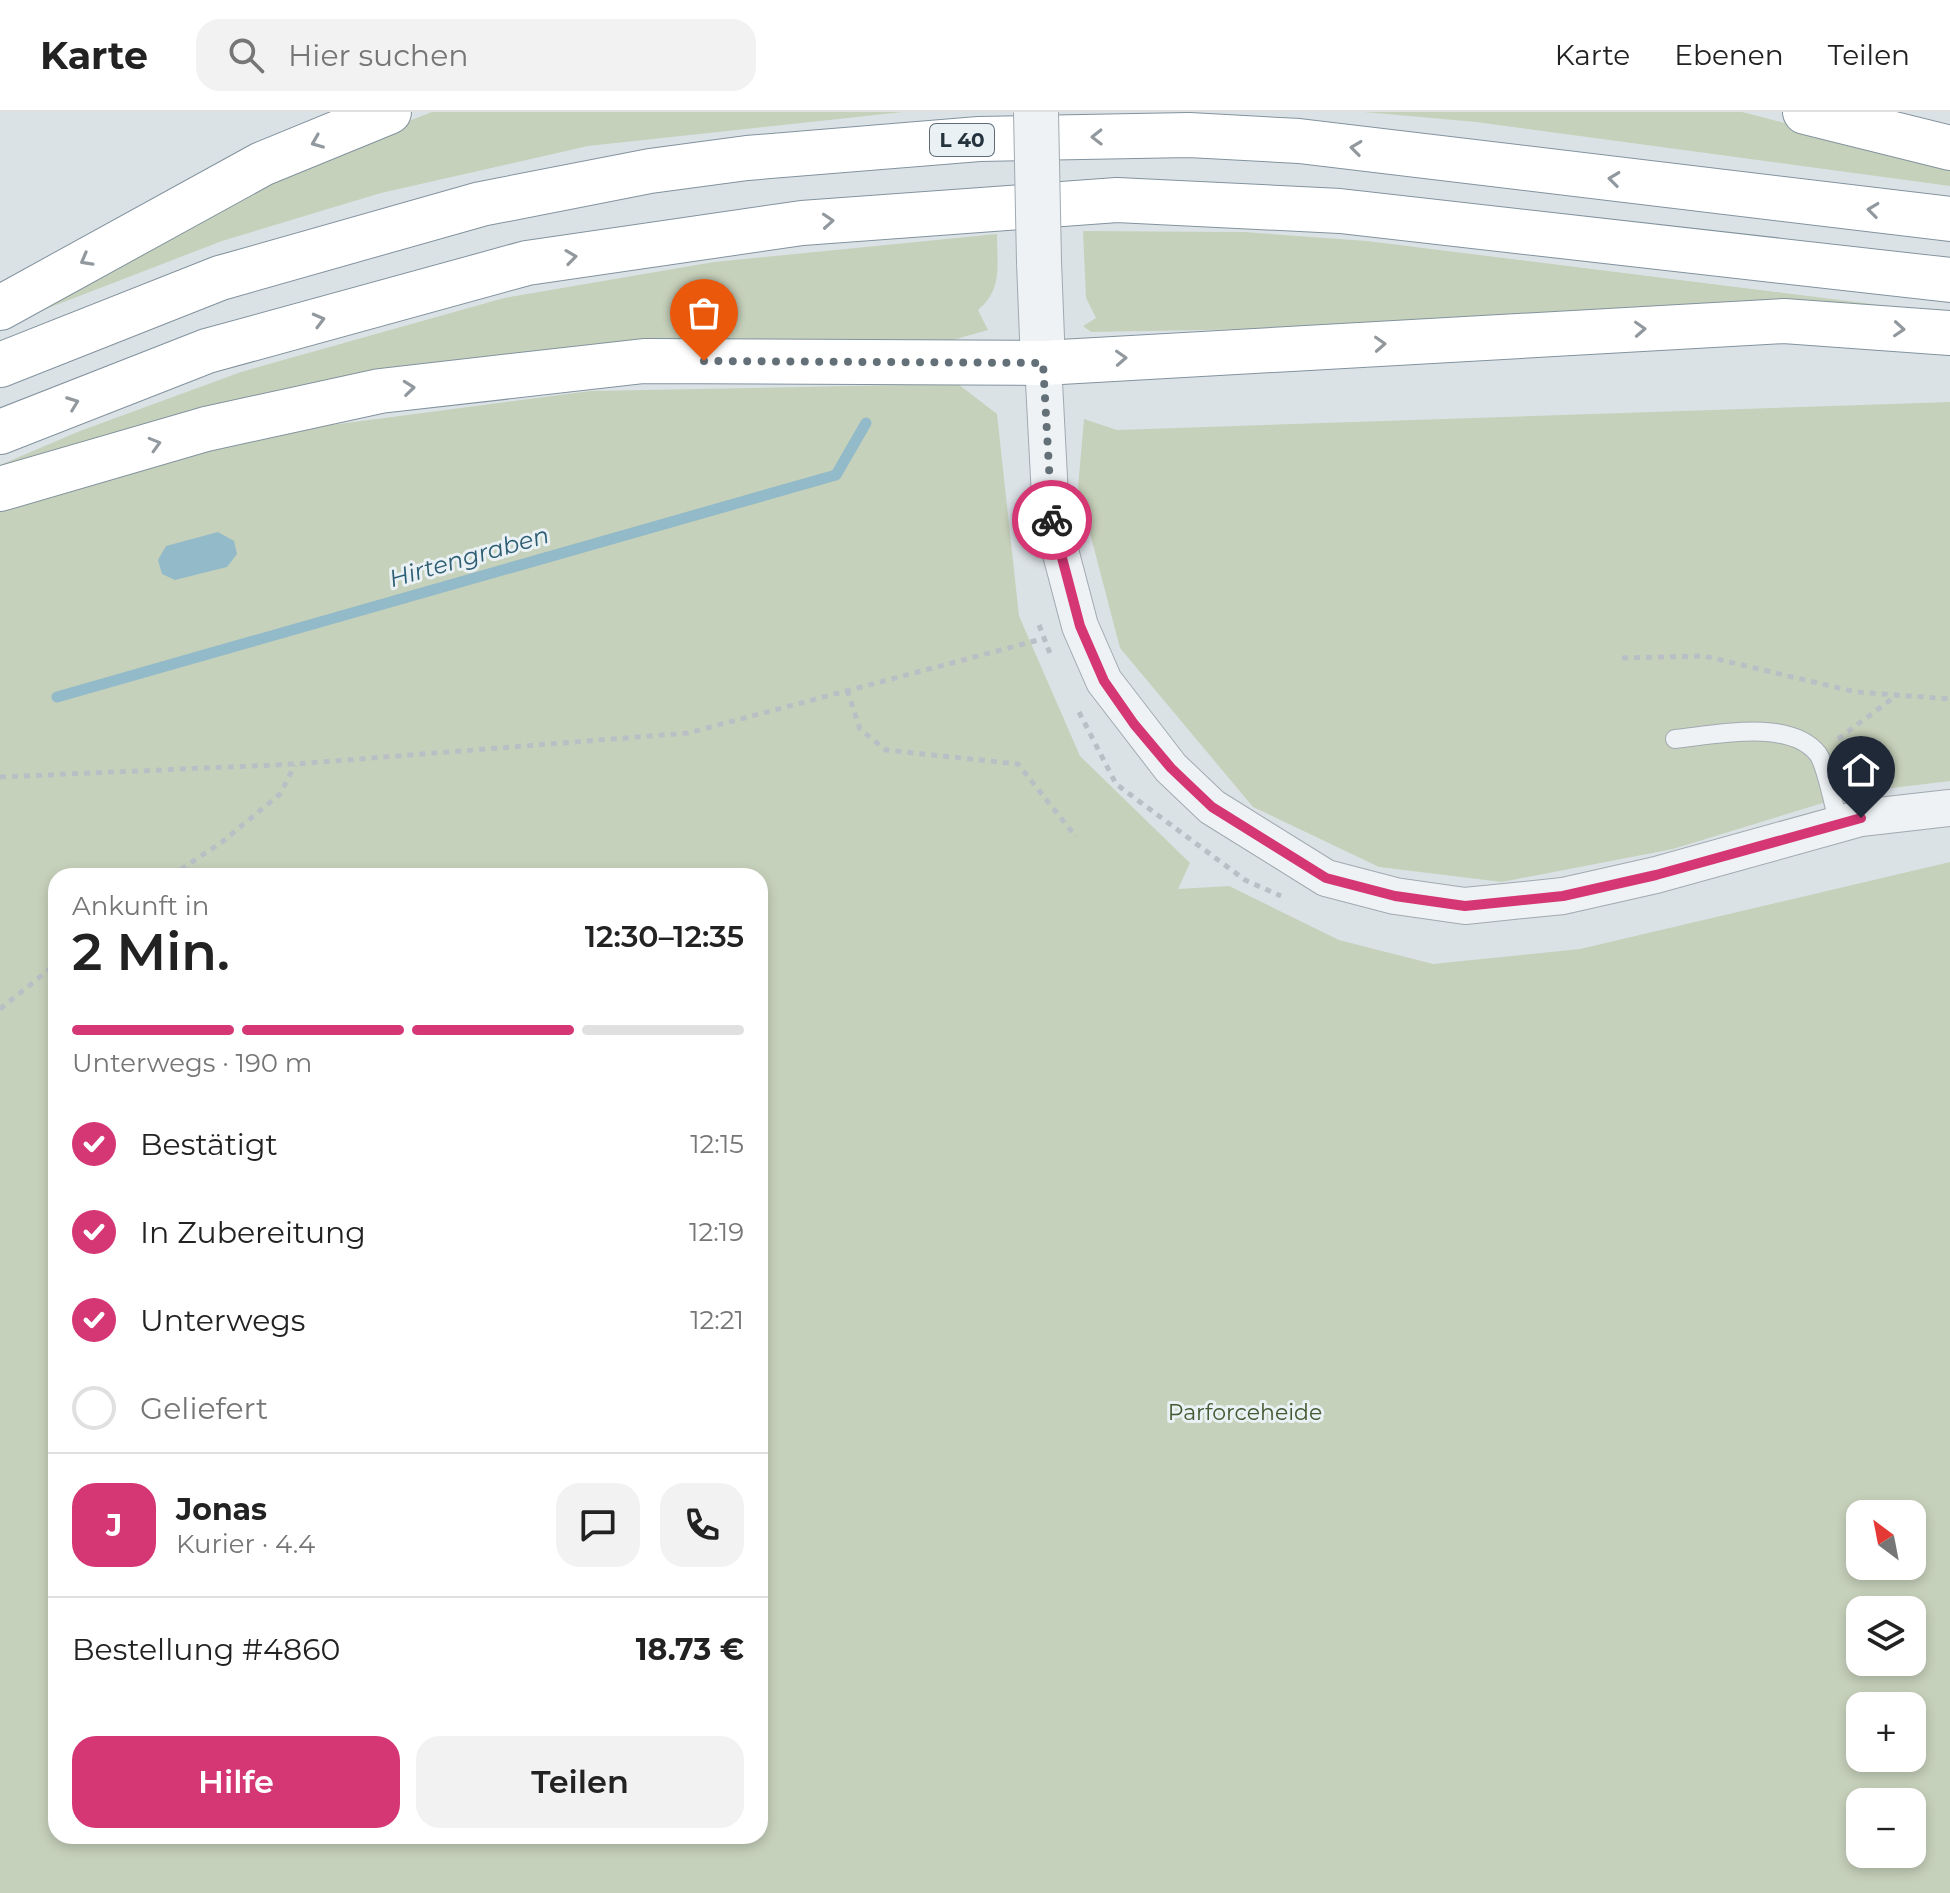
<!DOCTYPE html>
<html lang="de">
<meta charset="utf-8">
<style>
body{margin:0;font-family:Montserrat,sans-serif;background:#f2f2f2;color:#222;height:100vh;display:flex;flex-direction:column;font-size:30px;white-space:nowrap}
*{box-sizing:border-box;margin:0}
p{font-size:26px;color:#767676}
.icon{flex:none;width:44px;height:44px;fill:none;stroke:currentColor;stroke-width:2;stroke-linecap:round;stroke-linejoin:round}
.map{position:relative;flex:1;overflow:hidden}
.sheet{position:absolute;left:48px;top:756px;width:720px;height:976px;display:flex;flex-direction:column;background:#fff;border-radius:24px;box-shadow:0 4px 12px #0003}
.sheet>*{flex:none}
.needle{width:52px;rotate:328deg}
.fabs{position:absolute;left:1846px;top:1388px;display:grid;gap:16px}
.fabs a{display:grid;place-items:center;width:80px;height:80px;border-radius:16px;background:#fff;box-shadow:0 4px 12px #0003;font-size:40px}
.pin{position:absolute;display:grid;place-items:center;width:68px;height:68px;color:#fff;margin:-82px -34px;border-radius:50% 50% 50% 0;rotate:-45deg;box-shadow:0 0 8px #0007}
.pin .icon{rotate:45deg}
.courier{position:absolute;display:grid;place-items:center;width:80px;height:80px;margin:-40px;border:6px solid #d53674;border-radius:50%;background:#fff;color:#222;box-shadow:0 2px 10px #0007}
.headline em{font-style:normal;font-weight:600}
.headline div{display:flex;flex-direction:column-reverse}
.headline{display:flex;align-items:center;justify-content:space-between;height:136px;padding:0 24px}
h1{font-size:52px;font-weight:600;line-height:60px}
.bar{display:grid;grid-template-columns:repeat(4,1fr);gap:12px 8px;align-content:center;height:96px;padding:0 24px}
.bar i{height:10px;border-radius:6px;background:#e0e0e0}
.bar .active{background:#d53674}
.bar p{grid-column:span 4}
.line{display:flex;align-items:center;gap:20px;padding:0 24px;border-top:2px solid #e0e0e0}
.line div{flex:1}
.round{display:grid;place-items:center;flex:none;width:84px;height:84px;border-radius:24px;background:#f2f2f2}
ol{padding:0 24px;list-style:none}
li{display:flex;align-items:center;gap:24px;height:88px}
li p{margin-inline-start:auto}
li .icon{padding:8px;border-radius:50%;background:#d53674;color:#fff;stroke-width:4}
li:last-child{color:#767676}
li i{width:44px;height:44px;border:4px solid #e0e0e0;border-radius:50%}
.cta{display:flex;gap:16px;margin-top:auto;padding:16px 24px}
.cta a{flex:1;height:92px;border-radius:24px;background:#d53674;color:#fff;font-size:32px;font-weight:600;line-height:92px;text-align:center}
.cta a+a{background:#f2f2f2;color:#222}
header{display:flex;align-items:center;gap:48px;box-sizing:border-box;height:112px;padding:0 40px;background:#fff;border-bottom:2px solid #e0e0e0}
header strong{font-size:38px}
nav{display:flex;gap:44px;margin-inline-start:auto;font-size:28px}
.search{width:560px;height:72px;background:#f2f2f2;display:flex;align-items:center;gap:20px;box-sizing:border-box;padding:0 28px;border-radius:24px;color:#767676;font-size:30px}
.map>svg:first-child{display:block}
.green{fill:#c6d1bb;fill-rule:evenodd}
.water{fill:#93bac9}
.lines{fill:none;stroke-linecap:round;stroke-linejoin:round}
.stream{stroke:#93bac9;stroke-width:11}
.service-casing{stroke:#a0aab0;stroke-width:20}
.minor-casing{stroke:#a0aab0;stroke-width:38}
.tertiary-casing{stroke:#a0aab0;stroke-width:46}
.trunk-casing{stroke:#82939e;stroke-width:46}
.path{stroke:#b9c0c5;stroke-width:5;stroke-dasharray:6 6;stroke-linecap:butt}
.service{stroke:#eef2f5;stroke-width:18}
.minor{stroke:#eef2f5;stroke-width:36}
.tertiary{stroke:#eef2f5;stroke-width:44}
.trunk{stroke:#fff;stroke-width:44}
.tertiary-bridge-casing{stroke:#a0aab0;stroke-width:46;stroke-linecap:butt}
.tertiary-bridge{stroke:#eef2f5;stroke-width:44}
.oneway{stroke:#92999e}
.done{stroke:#647078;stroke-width:8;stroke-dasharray:0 14.4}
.route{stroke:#d53674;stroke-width:10}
.labels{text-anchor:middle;stroke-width:6;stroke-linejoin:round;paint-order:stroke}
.shield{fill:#eaf1f4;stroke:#5f6c74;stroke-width:2}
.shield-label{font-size:20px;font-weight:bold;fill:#24333d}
.park-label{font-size:22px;fill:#425931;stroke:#eaf1f4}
.water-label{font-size:24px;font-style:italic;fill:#2d5d73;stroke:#eaf1f4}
</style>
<header>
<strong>Karte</strong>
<div class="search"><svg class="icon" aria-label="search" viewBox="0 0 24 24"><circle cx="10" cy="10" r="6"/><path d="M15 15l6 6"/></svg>Hier suchen</div>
<nav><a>Karte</a><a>Ebenen</a><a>Teilen</a></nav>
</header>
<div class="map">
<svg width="1950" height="1781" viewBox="0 0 1950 1781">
<rect width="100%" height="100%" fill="#dbe2e6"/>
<g class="green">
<polygon points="432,0 903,0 588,34 381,81 222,129 12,210 309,48"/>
<polygon points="1364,0 1742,0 1950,54 1950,74 1476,10"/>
<polygon points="1083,119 1244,120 1367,129 1945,201 1946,205 1091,220 1083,214 1096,206 1086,186"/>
<path d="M 997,122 C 997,152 1003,178 978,198 L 988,218 L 942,231 L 677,235 L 0,364 L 0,353 L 80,319 L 241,260 L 504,186 L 714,150 Z"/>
<path d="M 958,272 L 997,302 L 1019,504 L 1080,644 L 1190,751 L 1178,777 L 1229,774 L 1339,828 L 1433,852 L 1580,837 L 1950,750 L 1950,1781 L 0,1781 L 0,400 L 63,377 L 293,318 L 590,279 ZM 56,764 L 760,764 L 760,1724 L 56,1724 ZM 1860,1402 L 1912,1402 L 1912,1454 L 1860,1454 ZM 1860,1498 L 1912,1498 L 1912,1550 L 1860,1550 ZM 1860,1594 L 1912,1594 L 1912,1646 L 1860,1646 ZM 1860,1690 L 1912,1690 L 1912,1742 L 1860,1742 Z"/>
<polygon points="1950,290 1950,669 1859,680 1673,737 1502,770 1379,755 1253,695 1120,536 1078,375 1084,307 1117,318"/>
</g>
<polygon class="water" points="218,420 234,429 237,442 227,455 175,468 162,462 158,448 166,434"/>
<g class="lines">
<polyline class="stream" points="57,585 836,363 866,311"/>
<g class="service-casing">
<path id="service" d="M 1675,627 C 1714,623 1790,606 1818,642 C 1827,655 1834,696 1839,713"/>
</g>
<g class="minor-casing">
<polyline id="minor" points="1043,251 1051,404 1080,514 1104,569 1171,656 1212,695 1326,766 1395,784 1465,794 1563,784 1656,763 1861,706 1950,696"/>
</g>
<g class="tertiary-casing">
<polyline id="tertiary" points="1039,150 1043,251"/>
</g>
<g class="trunk-casing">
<g id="trunk">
<polyline points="1805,0 1950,36"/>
<polyline points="0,196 262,52 389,0"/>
<polyline points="0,253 220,166 481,92 650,59 747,46 979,27 1189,23 1299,29 1950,107"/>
<polyline points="0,320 207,239 527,151 802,111 1117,88 1340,99 1950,168"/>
<polyline points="0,377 206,317 380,279 644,249 1043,251 1784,209 1950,221"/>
</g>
</g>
<g class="path">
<polyline points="1039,513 1051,544"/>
<polyline points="1622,546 1704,544 1856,580 1950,587"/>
<polyline points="847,578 860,617 886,638 1018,652 1076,725"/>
<polyline points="1079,600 1116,672 1245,768 1281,784"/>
<polyline points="1838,627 1897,583"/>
<polyline points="0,665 296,652 688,621 1042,527"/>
<polyline points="171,764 222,730 280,682 295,653"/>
<polyline points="0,897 56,852"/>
</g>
<use href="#service" class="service"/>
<use href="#minor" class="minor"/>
<use href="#tertiary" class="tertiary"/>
<use href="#trunk" class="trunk"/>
<g class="tertiary-bridge-casing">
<polyline id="tertiary-bridge" points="1036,0 1039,150"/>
</g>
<use href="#tertiary-bridge" class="tertiary-bridge"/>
</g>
<defs><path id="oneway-chevron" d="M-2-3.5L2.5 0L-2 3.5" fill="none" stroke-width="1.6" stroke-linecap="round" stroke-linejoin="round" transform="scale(2)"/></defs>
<g class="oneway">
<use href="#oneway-chevron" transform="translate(1097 25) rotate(179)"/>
<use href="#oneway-chevron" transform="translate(317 30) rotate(158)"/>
<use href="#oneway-chevron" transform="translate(1356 36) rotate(-173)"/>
<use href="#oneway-chevron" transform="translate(1614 67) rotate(-173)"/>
<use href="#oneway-chevron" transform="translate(1873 98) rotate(-173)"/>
<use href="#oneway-chevron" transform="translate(828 109) rotate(-4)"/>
<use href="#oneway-chevron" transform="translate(571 145) rotate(-8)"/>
<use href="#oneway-chevron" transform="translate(86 148) rotate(151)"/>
<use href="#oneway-chevron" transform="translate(319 208) rotate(-15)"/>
<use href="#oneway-chevron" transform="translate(1640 217) rotate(-3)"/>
<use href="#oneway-chevron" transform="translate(1899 217) rotate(4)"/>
<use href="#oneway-chevron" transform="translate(1380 232) rotate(-3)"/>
<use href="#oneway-chevron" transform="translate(1121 246) rotate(-3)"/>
<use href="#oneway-chevron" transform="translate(409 276) rotate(-6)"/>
<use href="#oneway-chevron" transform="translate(73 291) rotate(-21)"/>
<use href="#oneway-chevron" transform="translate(155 332) rotate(-16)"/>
</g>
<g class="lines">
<polyline class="done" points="704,249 1043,251 1052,408"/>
<polyline class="route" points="1052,408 1080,514 1104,569 1134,612 1171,656 1212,695 1326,766 1395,784 1465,794 1563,784 1656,763 1861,706"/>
</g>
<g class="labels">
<rect class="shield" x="930" y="12" width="64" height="32" rx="6"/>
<g class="shield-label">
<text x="962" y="35">L 40</text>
</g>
<g class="park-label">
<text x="1245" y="1308">Parforceheide</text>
</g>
<g class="water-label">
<text transform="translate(469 445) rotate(-16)" y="8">Hirtengraben</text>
</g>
</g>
</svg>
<div class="fabs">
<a><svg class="needle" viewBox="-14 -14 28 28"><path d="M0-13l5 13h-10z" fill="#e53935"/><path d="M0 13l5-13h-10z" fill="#767676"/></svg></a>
<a><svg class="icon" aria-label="layers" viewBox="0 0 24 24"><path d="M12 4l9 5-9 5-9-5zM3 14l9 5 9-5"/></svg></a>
<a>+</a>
<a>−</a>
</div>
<div class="pin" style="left:704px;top:249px;background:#ea580c"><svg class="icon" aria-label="bag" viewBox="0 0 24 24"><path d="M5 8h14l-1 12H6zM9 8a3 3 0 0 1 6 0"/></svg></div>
<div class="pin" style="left:1861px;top:706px;background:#1f2937"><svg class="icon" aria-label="home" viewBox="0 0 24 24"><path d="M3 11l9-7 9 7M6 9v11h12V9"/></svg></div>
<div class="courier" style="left:1052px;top:408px"><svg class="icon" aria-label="bike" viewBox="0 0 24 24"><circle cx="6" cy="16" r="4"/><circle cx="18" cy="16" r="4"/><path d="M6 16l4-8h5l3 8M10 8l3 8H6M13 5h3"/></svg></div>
<section class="sheet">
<div class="headline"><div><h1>2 Min.</h1><p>Ankunft in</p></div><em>12:30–12:35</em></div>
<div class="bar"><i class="active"></i><i class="active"></i><i class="active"></i><i></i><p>Unterwegs · 190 m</p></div>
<ol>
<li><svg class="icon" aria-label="check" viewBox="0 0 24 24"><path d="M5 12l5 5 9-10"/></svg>Bestätigt<p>12:15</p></li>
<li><svg class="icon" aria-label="check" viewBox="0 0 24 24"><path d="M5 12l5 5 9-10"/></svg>In Zubereitung<p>12:19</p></li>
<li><svg class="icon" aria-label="check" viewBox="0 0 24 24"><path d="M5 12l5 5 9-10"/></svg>Unterwegs<p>12:21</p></li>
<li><i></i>Geliefert</li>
</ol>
<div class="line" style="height:144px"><b class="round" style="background:#d53674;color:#fff">J</b><div><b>Jonas</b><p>Kurier · 4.4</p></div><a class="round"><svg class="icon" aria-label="chat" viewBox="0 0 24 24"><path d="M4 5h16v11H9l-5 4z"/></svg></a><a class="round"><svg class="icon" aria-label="phone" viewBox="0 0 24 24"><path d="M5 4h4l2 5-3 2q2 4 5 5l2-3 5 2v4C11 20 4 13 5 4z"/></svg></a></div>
<div class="line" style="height:104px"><div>Bestellung #4860</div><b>18.73 €</b></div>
<div class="cta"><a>Hilfe</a><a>Teilen</a></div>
</section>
</div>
